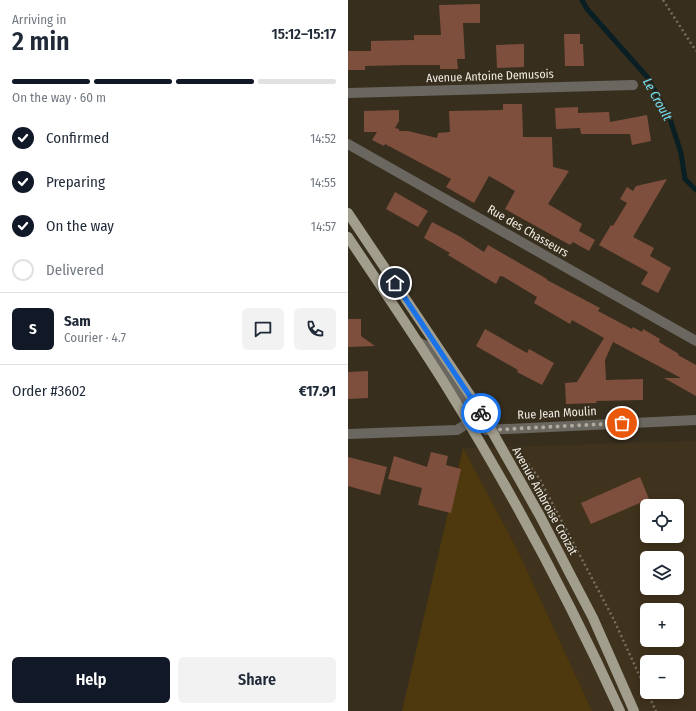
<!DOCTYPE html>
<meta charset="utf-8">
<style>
body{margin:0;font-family:"Fira Sans Condensed",sans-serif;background:#f2f2f3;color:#1f2937;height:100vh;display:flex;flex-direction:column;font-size:15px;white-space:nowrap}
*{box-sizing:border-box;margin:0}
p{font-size:13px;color:#747a83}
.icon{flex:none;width:22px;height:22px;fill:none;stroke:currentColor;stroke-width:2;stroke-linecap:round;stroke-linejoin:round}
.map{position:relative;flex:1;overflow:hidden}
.drawer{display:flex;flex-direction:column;background:#fff;width:348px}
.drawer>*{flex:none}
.fabs{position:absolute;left:292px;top:499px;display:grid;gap:8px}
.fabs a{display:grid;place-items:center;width:44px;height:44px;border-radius:6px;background:#fff;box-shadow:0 2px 10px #0003;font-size:20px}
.pin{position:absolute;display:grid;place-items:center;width:34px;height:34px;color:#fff;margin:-17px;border:2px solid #fff;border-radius:50%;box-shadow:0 1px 4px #0007}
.courier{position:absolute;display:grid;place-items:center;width:40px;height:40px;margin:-20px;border:3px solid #1a73e8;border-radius:50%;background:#fff;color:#222;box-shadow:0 1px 5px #0007}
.headline em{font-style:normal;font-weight:600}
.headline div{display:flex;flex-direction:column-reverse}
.headline{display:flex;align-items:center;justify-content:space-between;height:68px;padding:0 12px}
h1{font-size:26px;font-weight:600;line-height:30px}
.bar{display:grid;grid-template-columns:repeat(4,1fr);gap:6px 4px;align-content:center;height:48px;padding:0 12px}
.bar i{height:5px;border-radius:3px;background:#e0e1e3}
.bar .selected{background:#111827}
.bar p{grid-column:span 4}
.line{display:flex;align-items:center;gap:10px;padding:0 12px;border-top:1px solid #e0e1e3}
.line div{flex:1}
.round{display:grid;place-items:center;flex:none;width:42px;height:42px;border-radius:6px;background:#f2f2f3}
ol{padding:0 12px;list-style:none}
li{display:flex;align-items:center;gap:12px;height:44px}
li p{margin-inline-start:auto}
li .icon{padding:4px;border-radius:50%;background:#111827;color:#fff;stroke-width:4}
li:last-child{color:#747a83}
li i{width:22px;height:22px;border:2px solid #e0e1e3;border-radius:50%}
.button{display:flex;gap:8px;margin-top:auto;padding:8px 12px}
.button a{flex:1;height:46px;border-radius:6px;background:#111827;color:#fff;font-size:16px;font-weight:600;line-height:46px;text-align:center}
.button a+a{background:#f2f2f3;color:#1f2937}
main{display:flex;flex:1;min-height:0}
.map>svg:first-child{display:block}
.built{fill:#40331d;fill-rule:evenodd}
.green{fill:#4e380d}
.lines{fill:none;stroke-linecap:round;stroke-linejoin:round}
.stream{stroke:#091f23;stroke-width:5}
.building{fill:#7f4f3d}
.path{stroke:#776f61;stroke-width:2.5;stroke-dasharray:2 3;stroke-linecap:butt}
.minor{stroke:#69675f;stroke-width:10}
.primary{stroke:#a29e8d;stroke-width:10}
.done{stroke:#b0a99d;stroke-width:4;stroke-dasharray:0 7.2}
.route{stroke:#1a73e8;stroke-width:5}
.labels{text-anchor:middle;stroke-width:3;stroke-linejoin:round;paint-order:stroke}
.street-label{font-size:12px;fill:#f1ebe1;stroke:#372e1e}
.water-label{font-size:13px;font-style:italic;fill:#76e0f6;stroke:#372e1e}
</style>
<main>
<section class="drawer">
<div class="headline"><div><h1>2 min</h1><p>Arriving in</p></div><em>15:12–15:17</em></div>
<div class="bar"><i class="selected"></i><i class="selected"></i><i class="selected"></i><i></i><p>On the way · 60 m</p></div>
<ol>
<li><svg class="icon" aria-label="check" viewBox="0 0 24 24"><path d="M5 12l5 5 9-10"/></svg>Confirmed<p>14:52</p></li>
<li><svg class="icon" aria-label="check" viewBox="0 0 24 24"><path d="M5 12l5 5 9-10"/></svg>Preparing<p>14:55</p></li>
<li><svg class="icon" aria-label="check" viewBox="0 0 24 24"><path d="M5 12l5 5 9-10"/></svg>On the way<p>14:57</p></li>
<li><i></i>Delivered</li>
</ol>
<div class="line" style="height:72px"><b class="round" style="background:#111827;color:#fff">S</b><div><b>Sam</b><p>Courier · 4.7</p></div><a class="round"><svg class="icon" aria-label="chat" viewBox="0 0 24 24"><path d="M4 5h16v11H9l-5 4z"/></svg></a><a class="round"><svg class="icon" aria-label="phone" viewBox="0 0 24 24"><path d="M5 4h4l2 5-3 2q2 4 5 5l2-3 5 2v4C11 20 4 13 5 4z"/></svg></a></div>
<div class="line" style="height:52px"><div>Order #3602</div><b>€17.91</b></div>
<div class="button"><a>Help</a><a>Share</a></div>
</section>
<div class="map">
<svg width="348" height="711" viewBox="0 0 348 711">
<rect width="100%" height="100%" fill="#372e1e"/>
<path class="built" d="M 348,441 L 348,711 L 244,711 L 170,551 L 115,448 ZM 299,506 L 329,506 L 329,536 L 299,536 ZM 299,558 L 329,558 L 329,588 L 299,588 ZM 299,610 L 329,610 L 329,640 L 299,640 ZM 299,662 L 329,662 L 329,692 L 299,692 Z"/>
<polygon class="green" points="115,448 170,551 244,711 54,711"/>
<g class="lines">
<polyline class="stream" points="234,0 239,9 300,78 322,119 333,153 337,179 348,190"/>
</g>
<g class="building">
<polygon points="132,4 132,23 115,23 117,59 109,59 110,69 92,69 92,65 61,65 17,66 17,70 0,70 0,51 23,51 23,41 66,40 66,35 93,35 91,5"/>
<polygon points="216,34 232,34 232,44 235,44 236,66 217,66"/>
<polygon points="176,44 176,67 149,68 148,45"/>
<polygon points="155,104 174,104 175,137 204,137 205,167 221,171 200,204 234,224 231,231 247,240 241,251 225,242 222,245 157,209 167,191 141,176 126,203 98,187 103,179 37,144 36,146 24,140 29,132 16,132 16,111 51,110 51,121 47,128 51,129 51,131 60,131 89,138 90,133 102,132 101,111 155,110"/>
<polygon points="230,107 230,113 261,112 262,122 299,115 303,141 284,145 282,134 233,134 232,128 208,129 207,108"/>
<polygon points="319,179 285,237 306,248 302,256 323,268 310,293 293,284 300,272 251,245 263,225 265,226 279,203 272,199 279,187 285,191 288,186"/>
<polygon points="47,192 80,211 70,227 38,209"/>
<polygon points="84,222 111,236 136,252 140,245 199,279 199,280 252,308 250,311 284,329 285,327 294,332 295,329 312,339 311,342 331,354 330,355 348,365 348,396 316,378 333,378 265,342 257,360 258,380 295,379 295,400 248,401 249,403 218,404 217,383 229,382 256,338 224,320 222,324 186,303 189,297 154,276 152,276 148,284 100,255 102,253 76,238"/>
<polygon points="0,319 13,319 13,336 27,346 0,347"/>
<polygon points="137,329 179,353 181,349 206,363 194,385 169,372 170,370 128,346"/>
<polygon points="20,371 20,398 0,399 0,372"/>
<polygon points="83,452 100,456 98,465 113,469 103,513 70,505 74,488 40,479 46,456 79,467"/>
<polygon points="0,457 39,467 32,495 0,486"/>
<polygon points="292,477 301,499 243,524 233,503"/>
</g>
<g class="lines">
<g class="path">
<polyline points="315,0 348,51"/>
<polyline points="177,460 191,478 265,618 299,692"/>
<polyline points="299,692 308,711"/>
</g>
<g class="minor">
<polyline points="0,93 285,85"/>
<polyline points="0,144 348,341"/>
<polyline points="70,342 80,347 84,351 120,402 132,425 138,430 348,420"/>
<polyline points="0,434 109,430 120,423"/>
</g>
<g class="primary">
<polyline points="0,213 132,410 192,516 222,574 245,618 286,711"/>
<path d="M 0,237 C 32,285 64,332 95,381 C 161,487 220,597 272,711"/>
</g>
</g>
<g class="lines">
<polyline class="done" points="133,413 143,430 274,423"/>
<polyline class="route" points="47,283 133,413"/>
</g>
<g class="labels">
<g class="street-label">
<text transform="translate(142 76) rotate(-2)" y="4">Avenue Antoine Demusois</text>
<text transform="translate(180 231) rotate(30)" y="4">Rue des Chasseurs</text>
<text transform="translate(209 413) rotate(-3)" y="4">Rue Jean Moulin</text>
<text transform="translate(197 501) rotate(61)" y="4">Avenue Ambroise Croizat</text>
</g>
<g class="water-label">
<text transform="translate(310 99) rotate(61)" y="5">Le Croult</text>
</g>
</g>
</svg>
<div class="fabs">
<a><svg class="icon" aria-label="locate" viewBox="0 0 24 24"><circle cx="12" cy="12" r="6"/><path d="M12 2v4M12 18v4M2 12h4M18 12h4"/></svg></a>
<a><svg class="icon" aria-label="layers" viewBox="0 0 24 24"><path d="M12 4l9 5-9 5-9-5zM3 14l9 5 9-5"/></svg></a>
<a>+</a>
<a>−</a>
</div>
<div class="pin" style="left:274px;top:423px;background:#ea580c"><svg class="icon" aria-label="bag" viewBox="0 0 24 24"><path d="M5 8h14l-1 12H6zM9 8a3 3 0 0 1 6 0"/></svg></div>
<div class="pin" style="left:47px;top:283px;background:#1f2937"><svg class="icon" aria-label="home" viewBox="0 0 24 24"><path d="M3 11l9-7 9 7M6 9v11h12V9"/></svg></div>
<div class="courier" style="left:133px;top:413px"><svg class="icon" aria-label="bike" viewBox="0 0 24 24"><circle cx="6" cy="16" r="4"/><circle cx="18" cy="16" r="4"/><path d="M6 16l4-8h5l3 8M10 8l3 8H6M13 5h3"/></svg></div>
</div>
</main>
